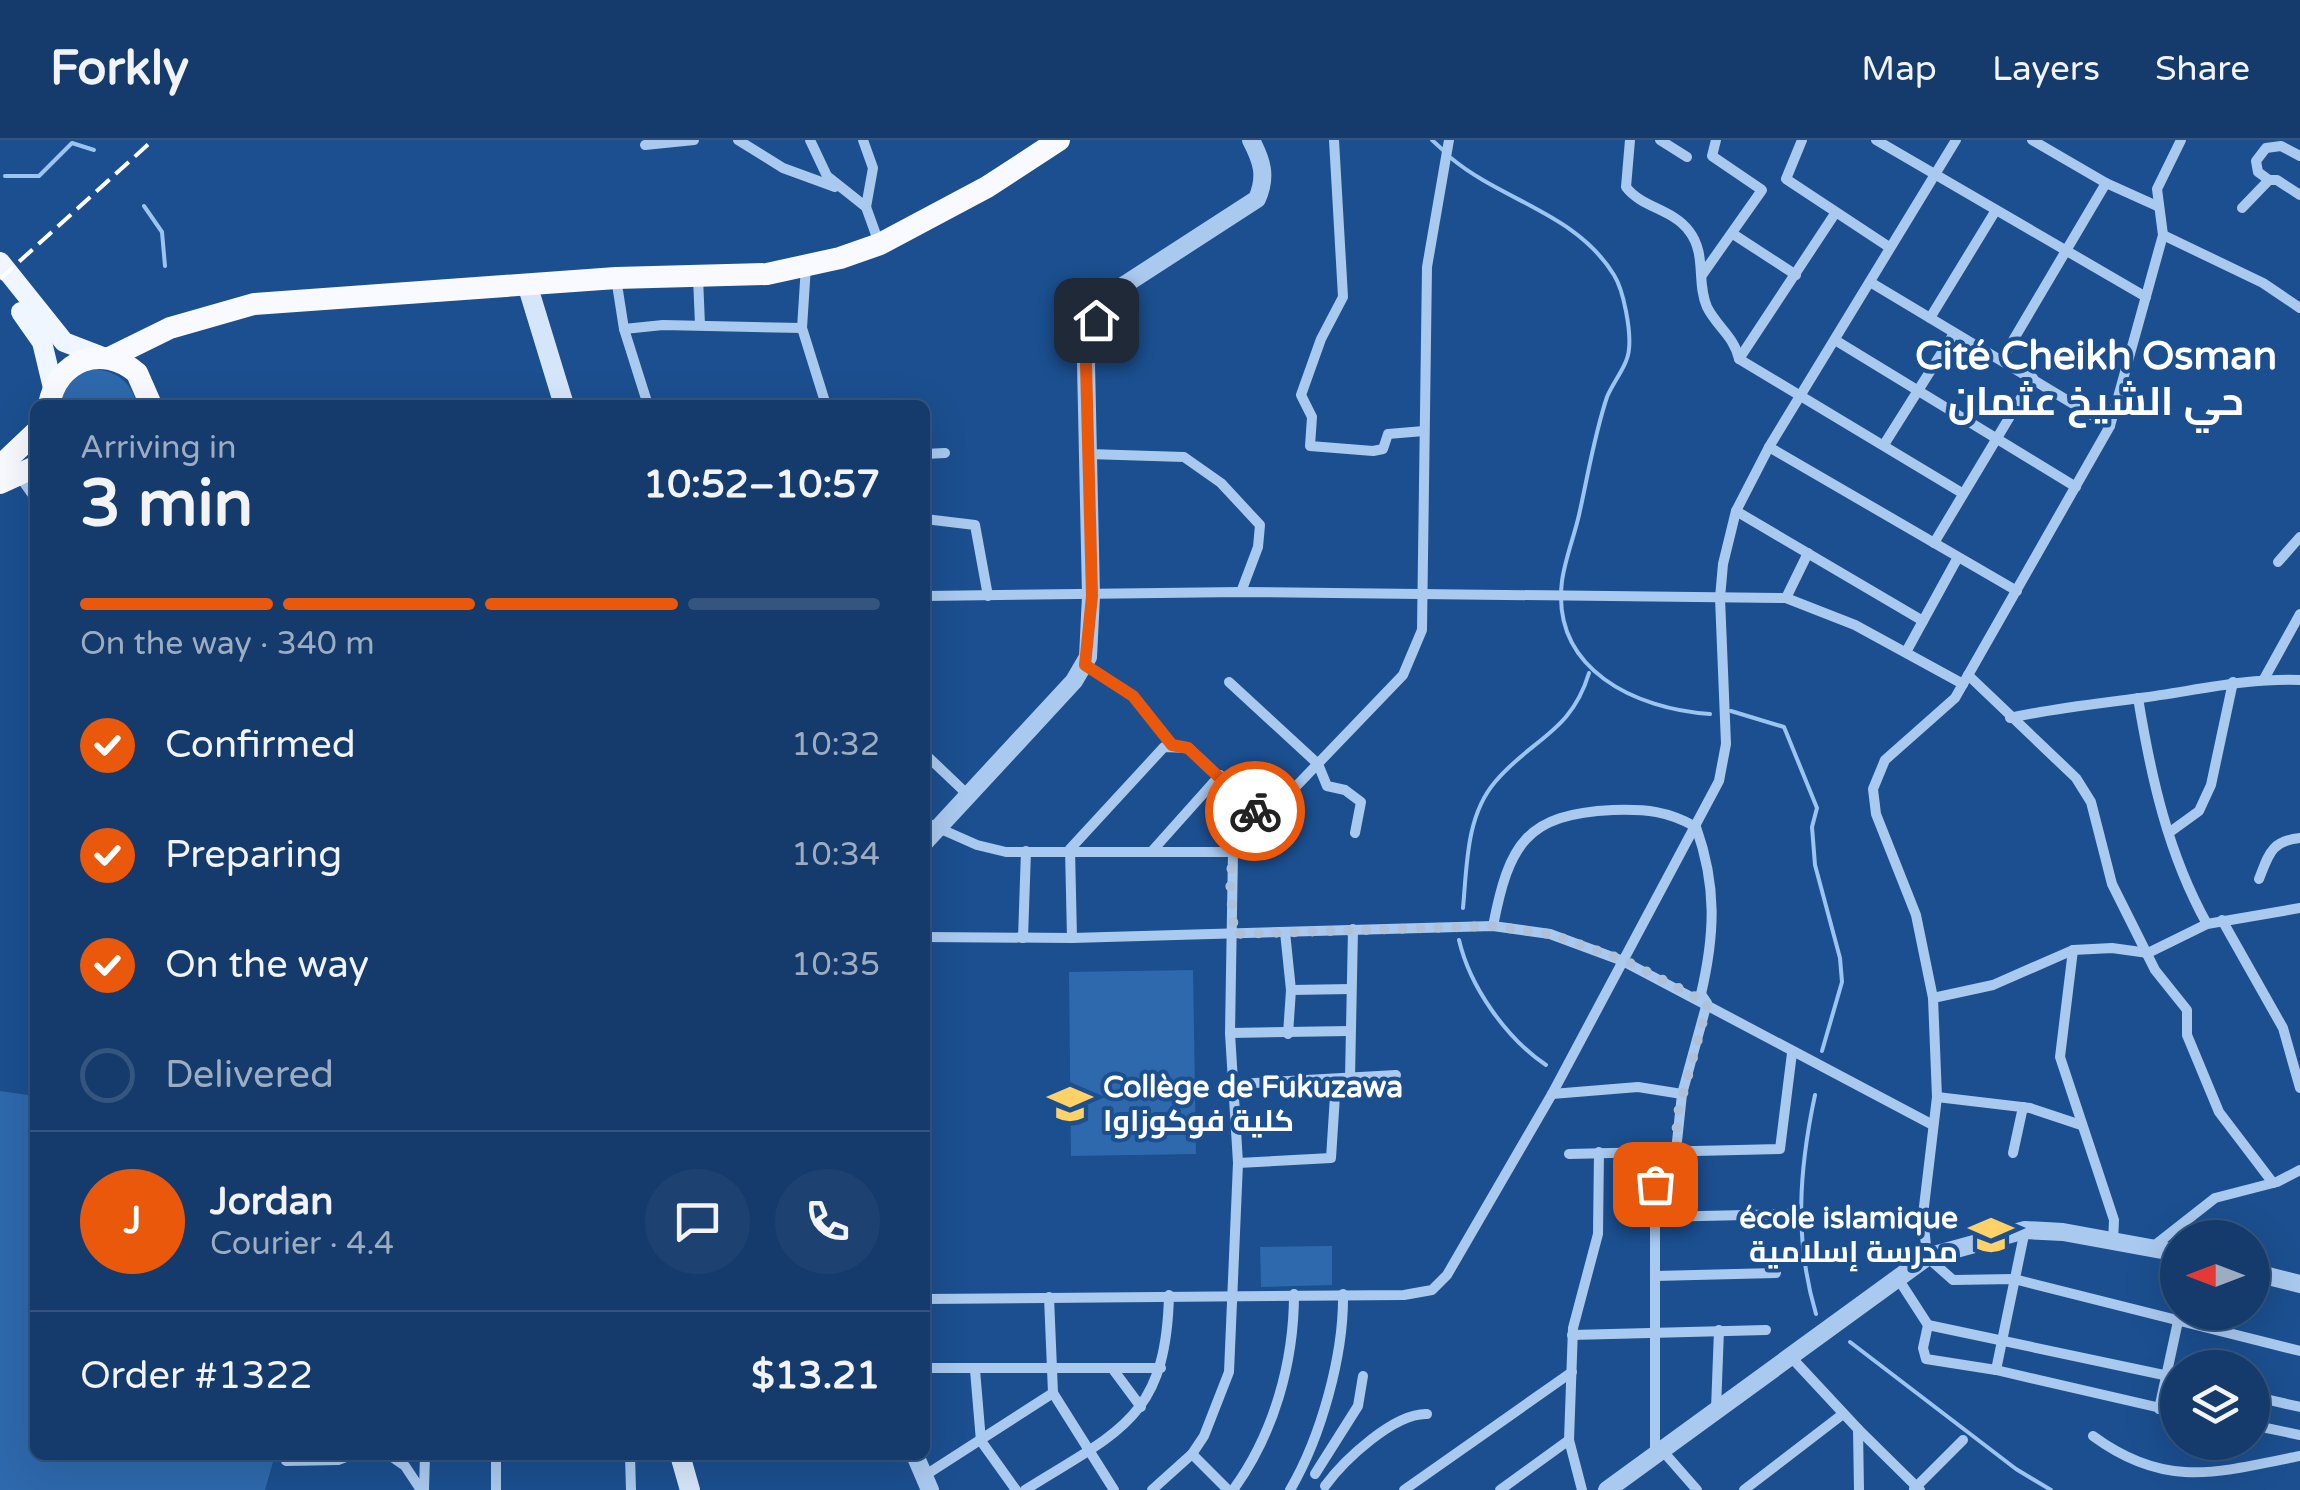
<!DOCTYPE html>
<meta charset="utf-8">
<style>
body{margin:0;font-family:"Varela Round",Cairo,sans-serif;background:#1d4271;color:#f1f3f6;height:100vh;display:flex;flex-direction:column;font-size:38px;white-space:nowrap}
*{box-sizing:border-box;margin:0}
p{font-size:32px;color:#9dadc1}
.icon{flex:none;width:55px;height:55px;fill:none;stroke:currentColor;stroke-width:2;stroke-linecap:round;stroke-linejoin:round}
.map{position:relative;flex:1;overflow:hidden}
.panel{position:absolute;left:30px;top:260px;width:900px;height:1060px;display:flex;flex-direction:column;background:#143b6b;border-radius:15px;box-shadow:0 10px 40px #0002,0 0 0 2px #33557e}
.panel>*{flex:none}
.needle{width:65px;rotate:270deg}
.buttons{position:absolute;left:2160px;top:1080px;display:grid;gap:20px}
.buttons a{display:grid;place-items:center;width:110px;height:110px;border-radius:50%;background:#143b6b;box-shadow:0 10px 40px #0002,0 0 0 2px #33557e;font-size:50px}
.pin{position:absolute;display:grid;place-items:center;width:85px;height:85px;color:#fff;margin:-42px;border-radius:20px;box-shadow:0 5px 15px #0006}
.courier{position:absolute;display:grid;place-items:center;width:100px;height:100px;margin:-50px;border:8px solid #ea580c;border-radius:50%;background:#fff;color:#222;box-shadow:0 2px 12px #0007}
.head em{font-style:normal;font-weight:700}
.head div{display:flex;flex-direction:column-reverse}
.head{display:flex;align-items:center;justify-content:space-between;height:170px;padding:0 50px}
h1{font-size:65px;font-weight:700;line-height:75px}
.bar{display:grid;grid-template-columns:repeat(4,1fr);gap:15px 10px;align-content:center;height:120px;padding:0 50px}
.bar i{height:12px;border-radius:8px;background:#33557e}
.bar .active{background:#ea580c}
.bar p{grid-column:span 4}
.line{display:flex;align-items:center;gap:25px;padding:0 50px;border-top:2px solid #33557e}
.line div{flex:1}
.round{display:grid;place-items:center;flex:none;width:105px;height:105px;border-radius:52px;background:#1d4271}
ol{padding:0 50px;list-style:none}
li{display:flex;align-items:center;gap:30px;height:110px}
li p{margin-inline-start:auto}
li .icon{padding:10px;border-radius:50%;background:#ea580c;color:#fff;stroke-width:4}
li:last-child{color:#9dadc1}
li i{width:55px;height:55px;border:5px solid #33557e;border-radius:50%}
header{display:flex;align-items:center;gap:60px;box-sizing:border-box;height:140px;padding:0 50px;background:#143b6b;border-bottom:2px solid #33557e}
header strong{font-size:48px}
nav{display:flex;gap:55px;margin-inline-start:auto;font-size:35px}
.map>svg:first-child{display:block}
.green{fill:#2e69ad}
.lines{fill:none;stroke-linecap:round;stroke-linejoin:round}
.stream{stroke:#9cc4f0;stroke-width:4}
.minor{stroke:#a9c9ee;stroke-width:10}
.tertiary{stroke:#a9c9ee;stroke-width:18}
.secondary{stroke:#d6e6fa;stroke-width:20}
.primary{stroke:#f0f6ff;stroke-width:20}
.trunk{stroke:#f8faff;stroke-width:22}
.rail{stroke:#fff;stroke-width:4;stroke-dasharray:18 8;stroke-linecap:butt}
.done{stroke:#afc1d8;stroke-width:10;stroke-dasharray:0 18}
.route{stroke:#ea580c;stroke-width:12}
.labels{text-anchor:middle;stroke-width:8;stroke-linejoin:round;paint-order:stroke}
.poi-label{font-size:30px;font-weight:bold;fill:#fff;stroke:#1b4f8f;text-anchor:start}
.district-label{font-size:40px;font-weight:bold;fill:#fff;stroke:#1b4f8f}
</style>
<header>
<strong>Forkly</strong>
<nav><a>Map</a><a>Layers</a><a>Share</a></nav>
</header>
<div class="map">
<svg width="2300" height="1350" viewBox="0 0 2300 1350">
<rect width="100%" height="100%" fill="#1b4f8f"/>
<g class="green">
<path d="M 91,229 C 116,230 131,241 137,265 L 56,265 L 67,240 Z"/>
<polygon points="1193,830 1196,1014 1071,1016 1069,832"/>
<polygon points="0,951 35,956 35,1315 275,1315 265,1350 0,1350"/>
<polygon points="1332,1106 1332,1145 1261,1147 1260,1107"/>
</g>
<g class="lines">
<g class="stream">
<polyline points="1432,0 1444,11"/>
<path d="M 1451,18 C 1504,62 1576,73 1614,135 C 1624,151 1631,191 1629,209 C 1628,225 1613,242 1607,257 C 1594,296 1588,335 1579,375 C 1574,397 1565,419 1562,441 C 1551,530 1636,569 1710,574"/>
<polyline points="5,36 39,36 72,3 94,10"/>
<polyline points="144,66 162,92 165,126"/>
<polyline points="1731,571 1784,587 1817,668 1812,687 1815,725 1840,818 1842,842 1822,911"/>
<path d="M 1463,768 C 1467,726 1466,676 1495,642 C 1532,598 1571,593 1589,533"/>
<path d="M 1459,800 C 1470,847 1506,898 1546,925"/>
<path d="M 1815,955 C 1799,1030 1794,1100 1816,1174"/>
<polyline points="1850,1202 2016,1329 2051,1350"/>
</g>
<g class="minor">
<polyline points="738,0 783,28 835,47"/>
<polyline points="810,0 827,36 866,67 879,103"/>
<polyline points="863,0 873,28 866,67"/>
<polyline points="1334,0 1343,157 1321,199 1301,255 1312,277 1310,306 1373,311 1383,309 1388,294 1424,291"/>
<path d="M 1630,0 L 1626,47 C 1642,68 1673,69 1689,91 C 1707,114 1696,142 1707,167 C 1717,187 1734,196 1739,219 L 1962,353"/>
<polyline points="1660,0 1687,17"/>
<polyline points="1802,0 1786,39 1889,107"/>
<polyline points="1876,0 2146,157"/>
<polyline points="2032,0 2106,43 2157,66"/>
<polyline points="2181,0 2157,49 2163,95 2110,286 1955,558 1885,620 1873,649 1876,674 1916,775 1933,858 1937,957 1923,1075 1927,1117 1953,1140 2014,1139 2300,1211"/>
<polyline points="645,5 694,0"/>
<polyline points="2269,40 2277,40 2300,55"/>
<polyline points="2242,68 2269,40 2258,32 2256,21 2266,8 2281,6 2300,16"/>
<polyline points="1733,94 1796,135"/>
<polyline points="2163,95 2263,143 2300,168"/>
<polyline points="806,126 802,188 826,265"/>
<polyline points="1702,135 1762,50 1712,16 1716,0"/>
<polyline points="698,137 700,185"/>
<polyline points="616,138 624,189 648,265"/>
<polyline points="1870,142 2110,286"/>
<polyline points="1930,178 1996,70"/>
<polyline points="624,189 663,185 802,188"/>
<polyline points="1835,200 2076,347"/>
<polyline points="1739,219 1834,75"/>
<polyline points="2002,219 2106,43"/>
<polyline points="1885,303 1953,195"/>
<polyline points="1769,307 2017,451"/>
<polyline points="925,314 945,313"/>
<polyline points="1088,314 1184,317 1221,343 1260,385 1258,407 1241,452"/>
<polyline points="18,334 35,358"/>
<polyline points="1736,371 1923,481"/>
<polyline points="925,379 975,385 988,456"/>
<polyline points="1934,403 2033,238"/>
<polyline points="2278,422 2300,397"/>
<polyline points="925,456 1241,452 1786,458 1855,485 1963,544"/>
<polyline points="1786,458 1808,413"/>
<polyline points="1906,512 1957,419"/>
<polyline points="1085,525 1133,556 1172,605"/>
<polyline points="1968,535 2076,638 2091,662 2112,744 2155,830 2187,870 2187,895 2219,972 2273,1043"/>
<polyline points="2264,539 2300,474"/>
<polyline points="1229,542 1318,624 1327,646 1345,650 1361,662 1355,693"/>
<path d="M 2138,558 C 2151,637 2168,714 2207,784"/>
<path d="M 2010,578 C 2054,568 2096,564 2140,558 C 2194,551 2245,538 2300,540"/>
<polyline points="925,614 968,655"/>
<polyline points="925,682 977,705 1006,712 1233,712"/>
<polyline points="2170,692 2199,671 2211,645 2233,542"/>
<polyline points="1153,710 1220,635"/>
<path d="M 2259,739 C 2269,714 2271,701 2300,698"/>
<polyline points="2222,780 2283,888 2300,948"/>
<path d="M 1493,786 C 1509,704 1526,674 1613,670 C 1646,669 1668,671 1696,687 C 1717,746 1715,794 1701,854 L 1707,863 L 1682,954 L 1676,1011"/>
<polyline points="1285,792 1291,850 1288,894"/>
<polyline points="925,797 1072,798 1493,786 1550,794 1623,821 1931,984"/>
<polyline points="1023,798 1026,711"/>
<polyline points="1072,798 1070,709 1164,607 1189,608 1264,680"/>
<polyline points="2073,810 2060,917 2114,1080 2113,1102"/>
<polyline points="1291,850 1351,849"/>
<polyline points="1933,858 1993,845 2073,810 2112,808 2148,813 2207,784 2300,768"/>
<polyline points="1230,893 1350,891"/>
<polyline points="1350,938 1353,789"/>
<polyline points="1237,944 1396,935"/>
<polyline points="1552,954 1638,947 1682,954"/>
<polyline points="1937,957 2030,968 2081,985"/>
<polyline points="1655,1011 1655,1313"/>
<polyline points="2013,1013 2023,967"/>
<polyline points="1569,1014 1780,1009 1792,913"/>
<polyline points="1238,1023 1331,1018 1336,940"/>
<polyline points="1655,1077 1792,1074"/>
<polyline points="2150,1109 2215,1058 2277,1042 2300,1030"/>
<polyline points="1655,1136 1776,1133"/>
<polyline points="1897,1137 1928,1185 2178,1238"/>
<polyline points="1049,1157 1053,1253 1114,1350"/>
<polyline points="925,1159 1404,1155 1432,1150 1447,1135 1552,954 1719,641 1726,604 1720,458 1723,424 1736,371 1769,307 1956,0"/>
<polyline points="1928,1185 1923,1208 1926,1219 1996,1230 2178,1272"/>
<polyline points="1572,1195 1766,1190"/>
<polyline points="1790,1216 1858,1289 1859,1350"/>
<polyline points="925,1228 1161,1228"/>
<polyline points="1112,1228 1141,1267"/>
<polyline points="975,1230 981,1301 1016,1350"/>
<polyline points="1996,1230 2025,1090"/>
<polyline points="2252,1256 2300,1267"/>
<polyline points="1716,1269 1719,1190"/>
<polyline points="2159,1269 2180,1172"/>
<polyline points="2252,1285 2300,1295"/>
<polyline points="1858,1289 1920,1350"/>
<path d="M 2093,1296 C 2165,1349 2216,1333 2300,1316"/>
<polyline points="1661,1309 1697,1350"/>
<polyline points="1192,1314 1228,1350"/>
<polyline points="389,1315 405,1326 421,1350"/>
<polyline points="496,1315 496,1350"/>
<polyline points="630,1315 631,1350"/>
<polyline points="286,1321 338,1320 351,1315"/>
<polyline points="1315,1334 1358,1266 1363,1236"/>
<polyline points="924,1336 1053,1253"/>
<path d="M 1325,1346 C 1344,1320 1394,1273 1427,1274"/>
<polyline points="1914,1349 1963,1300"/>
<polyline points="424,1350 425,1315"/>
<path d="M 1025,1350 C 1119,1291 1166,1279 1169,1155"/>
<polyline points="1152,1350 1192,1314 1204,1296 1229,1232 1238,1023 1230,893 1233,712 1403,535 1422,490 1427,127 1449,0"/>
<path d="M 1233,1350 C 1274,1294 1294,1222 1294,1154"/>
<path d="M 1290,1350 C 1321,1297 1344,1215 1343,1154"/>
<polyline points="1404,1350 1572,1232"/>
<polyline points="1500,1350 1569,1300"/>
<polyline points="1582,1350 1569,1300 1573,1188 1598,1094 1599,1012"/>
<polyline points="1744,1350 1843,1274"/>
</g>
<g class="tertiary">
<path d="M 925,702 L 1074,541 L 1088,517 L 1091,456 L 1086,223 L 1097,180 L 1118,149 L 1257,59 C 1267,36 1262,21 1251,0"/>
<polyline points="2252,1132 2300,1144"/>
<polyline points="915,1315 930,1350"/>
<polyline points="1607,1350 1927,1117 2025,1090 2063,1092 2178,1113"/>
</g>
<g class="secondary">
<polyline points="527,144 564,265"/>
<polyline points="680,1315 690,1350"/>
</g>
<g class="primary">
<polyline points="0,122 64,202 103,217"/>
<polyline points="21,172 42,202 53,248"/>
</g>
<g class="trunk">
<polyline points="109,218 170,188 254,164 616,138 767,134 840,118 880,104 987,47 1059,0"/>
<path d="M 49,265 C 57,220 102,203 137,233 L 151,265"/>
<polyline points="0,326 35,293"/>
<polyline points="0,343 35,327"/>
</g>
<polyline class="rail" points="0,139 153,0"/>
</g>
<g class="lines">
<path class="done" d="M 1255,671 L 1264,680 C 1219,726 1231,733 1234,794 L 1493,786 L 1550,794 L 1624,820 L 1708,863 L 1677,976 L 1676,1011 L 1655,1011 L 1655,1044"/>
<polyline class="route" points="1096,180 1086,224 1092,456 1085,525 1133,556 1172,605 1188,608 1255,671"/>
</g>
<defs>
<g id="school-bare" transform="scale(3.45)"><path d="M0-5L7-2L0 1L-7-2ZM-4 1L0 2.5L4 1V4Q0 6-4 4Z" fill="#ffd166" stroke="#1b4f8f" stroke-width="2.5" paint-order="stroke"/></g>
</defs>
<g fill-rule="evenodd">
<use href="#school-bare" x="1070" y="964"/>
<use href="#school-bare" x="1991" y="1095"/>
</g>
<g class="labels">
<g class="poi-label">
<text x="1103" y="957">Collège de Fukuzawa<tspan x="1103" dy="34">كلية فوكوزاوا</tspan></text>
<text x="1958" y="1088" text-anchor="end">école islamique<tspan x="1958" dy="34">مدرسة إسلامية</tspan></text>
</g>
<g class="district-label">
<text x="2096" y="229">Cité Cheikh Osman<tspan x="2096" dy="46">حي الشيخ عثمان</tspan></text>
</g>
</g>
</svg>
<div class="buttons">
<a><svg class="needle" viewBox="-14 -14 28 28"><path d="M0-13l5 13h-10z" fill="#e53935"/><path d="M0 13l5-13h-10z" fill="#9dadc1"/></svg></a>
<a><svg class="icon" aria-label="layers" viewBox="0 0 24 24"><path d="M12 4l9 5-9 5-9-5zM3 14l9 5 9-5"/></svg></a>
</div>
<div class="pin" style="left:1655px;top:1044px;background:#ea580c"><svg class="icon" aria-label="bag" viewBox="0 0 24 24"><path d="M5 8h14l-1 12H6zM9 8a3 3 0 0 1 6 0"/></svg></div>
<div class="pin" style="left:1096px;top:180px;background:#1f2937"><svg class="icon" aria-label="home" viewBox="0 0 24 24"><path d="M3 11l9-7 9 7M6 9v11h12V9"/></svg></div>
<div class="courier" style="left:1255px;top:671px"><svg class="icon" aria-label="bike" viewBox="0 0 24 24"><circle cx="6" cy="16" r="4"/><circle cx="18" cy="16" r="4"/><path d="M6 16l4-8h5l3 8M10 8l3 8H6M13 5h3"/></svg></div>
<section class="panel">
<div class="head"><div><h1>3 min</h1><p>Arriving in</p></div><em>10:52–10:57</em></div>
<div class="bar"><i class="active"></i><i class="active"></i><i class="active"></i><i></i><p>On the way · 340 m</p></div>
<ol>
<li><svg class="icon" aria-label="check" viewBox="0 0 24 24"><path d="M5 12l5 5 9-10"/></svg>Confirmed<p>10:32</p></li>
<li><svg class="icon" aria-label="check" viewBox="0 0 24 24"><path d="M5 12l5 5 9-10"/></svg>Preparing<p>10:34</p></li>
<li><svg class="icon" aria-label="check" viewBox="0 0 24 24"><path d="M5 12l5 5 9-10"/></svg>On the way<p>10:35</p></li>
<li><i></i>Delivered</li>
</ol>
<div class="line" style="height:180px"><b class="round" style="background:#ea580c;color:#fff">J</b><div><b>Jordan</b><p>Courier · 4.4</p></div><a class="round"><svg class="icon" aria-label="chat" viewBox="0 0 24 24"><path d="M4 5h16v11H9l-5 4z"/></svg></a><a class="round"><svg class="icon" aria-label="phone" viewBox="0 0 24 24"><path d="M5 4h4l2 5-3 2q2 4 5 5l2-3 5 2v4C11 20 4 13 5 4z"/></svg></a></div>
<div class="line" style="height:130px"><div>Order #1322</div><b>$13.21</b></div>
</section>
</div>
